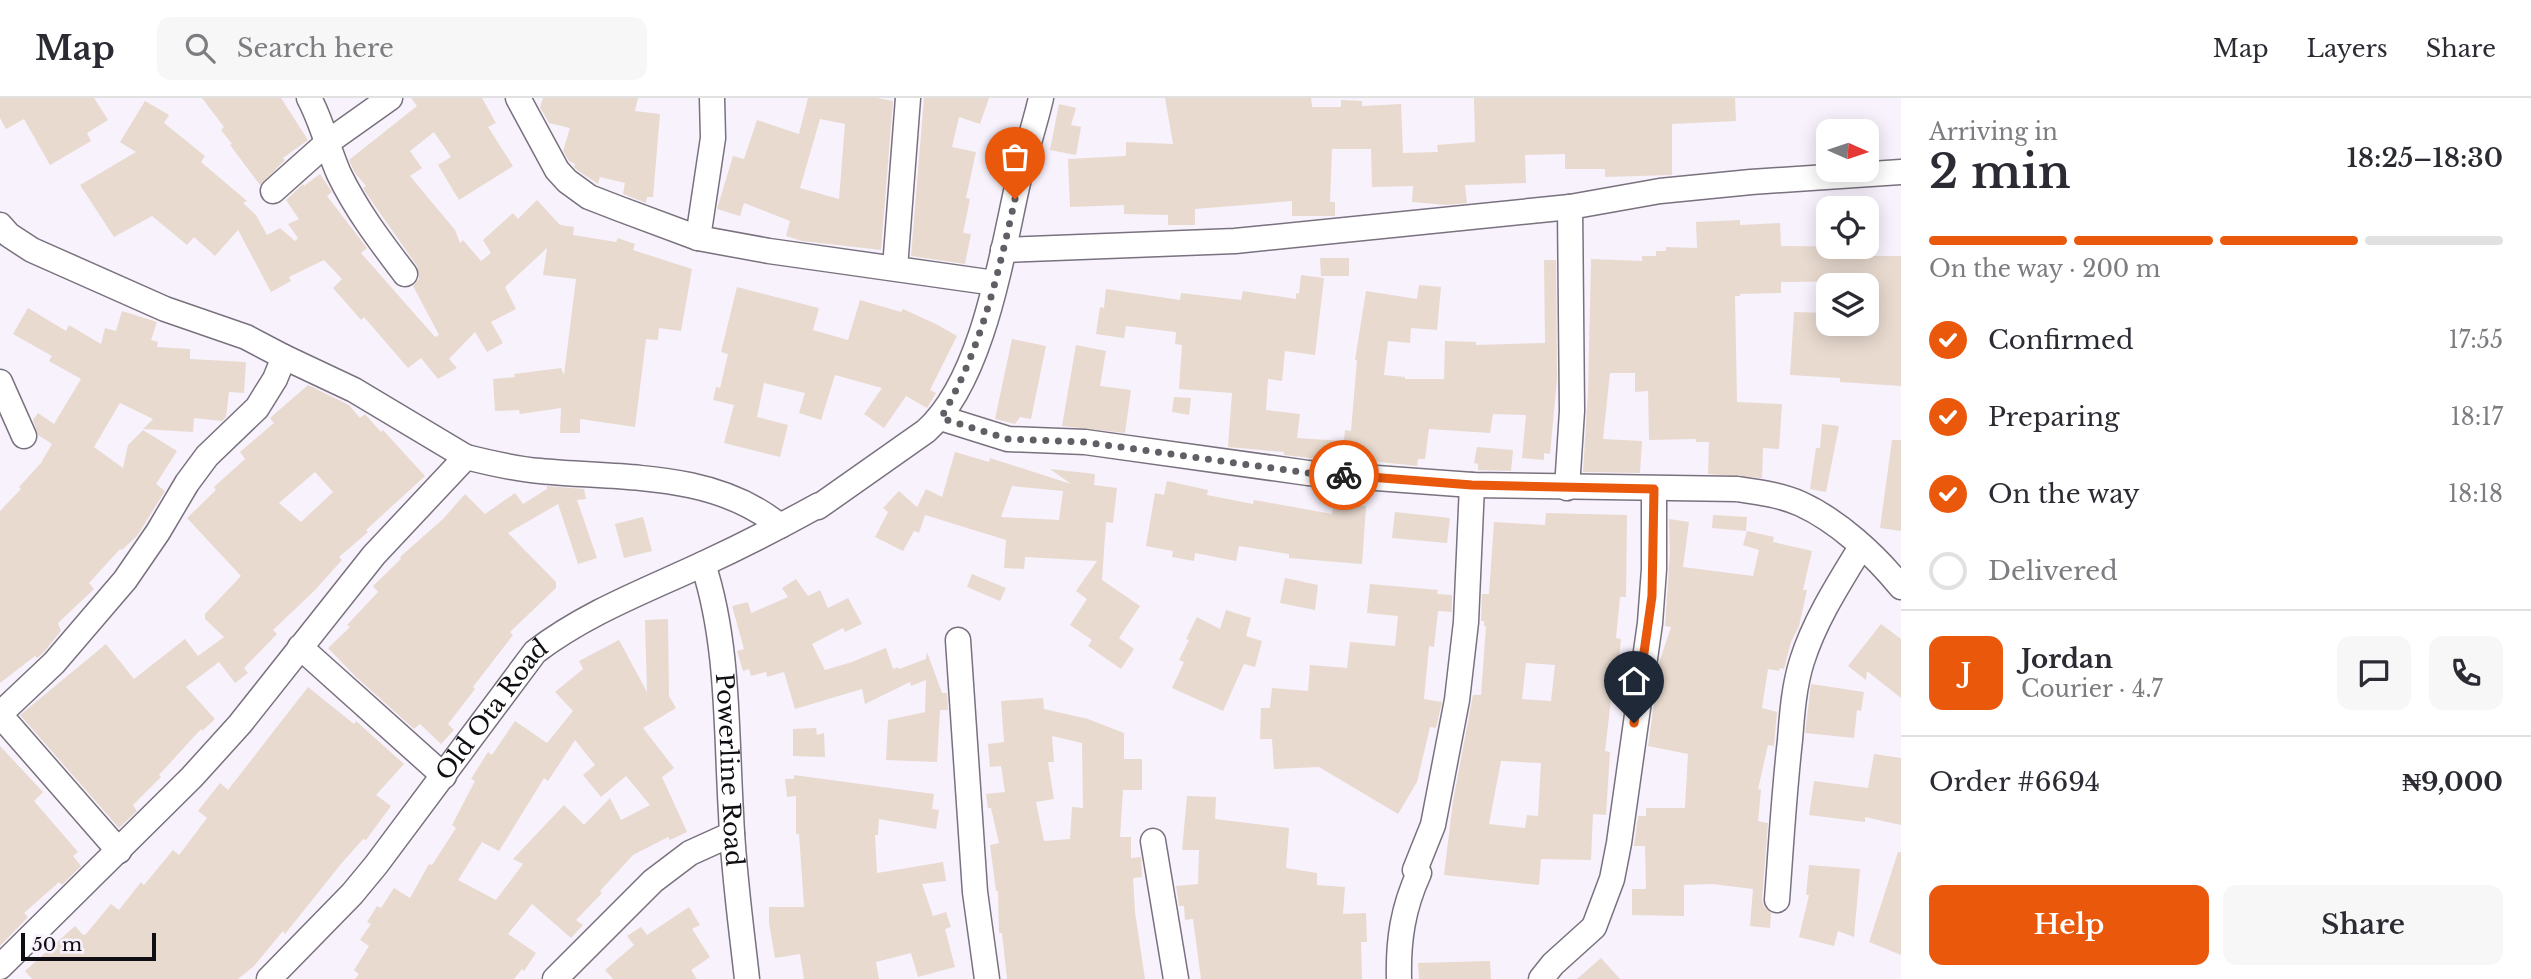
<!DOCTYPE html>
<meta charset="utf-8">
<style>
body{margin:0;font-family:"Libre Baskerville",serif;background:#f7f7f7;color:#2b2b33;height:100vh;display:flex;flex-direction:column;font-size:26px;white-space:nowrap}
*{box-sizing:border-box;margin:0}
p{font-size:23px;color:#7c7c81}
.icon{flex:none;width:38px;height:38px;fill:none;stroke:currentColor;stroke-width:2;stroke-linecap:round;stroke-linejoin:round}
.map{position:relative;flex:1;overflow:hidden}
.panel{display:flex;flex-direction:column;background:#fff;width:630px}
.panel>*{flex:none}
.needle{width:46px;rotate:93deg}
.buttons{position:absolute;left:1816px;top:21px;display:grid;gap:14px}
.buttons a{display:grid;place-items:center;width:63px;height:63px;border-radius:14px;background:#fff;box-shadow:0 4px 18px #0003;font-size:35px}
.scale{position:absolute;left:21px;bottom:18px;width:135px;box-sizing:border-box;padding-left:7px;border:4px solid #110e13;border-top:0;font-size:19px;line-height:24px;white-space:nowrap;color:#110e13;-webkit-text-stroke:5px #f8f2fd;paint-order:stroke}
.pin{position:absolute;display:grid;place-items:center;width:60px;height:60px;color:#fff;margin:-72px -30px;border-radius:50% 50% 50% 0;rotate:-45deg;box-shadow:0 0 7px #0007}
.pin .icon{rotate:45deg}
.courier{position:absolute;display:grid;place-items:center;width:70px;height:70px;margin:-35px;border:5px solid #ea580c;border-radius:50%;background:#fff;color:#222;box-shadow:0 2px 9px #0007}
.overview em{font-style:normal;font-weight:600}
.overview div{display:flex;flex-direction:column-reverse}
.overview{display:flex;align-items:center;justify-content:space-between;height:119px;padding:0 28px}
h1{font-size:46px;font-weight:600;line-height:52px}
.bar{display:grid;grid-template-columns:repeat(4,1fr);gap:10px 7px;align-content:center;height:84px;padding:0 28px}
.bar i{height:9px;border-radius:5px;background:#e1e1e2}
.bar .current{background:#ea580c}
.bar p{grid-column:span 4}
.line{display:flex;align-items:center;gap:18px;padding:0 28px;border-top:2px solid #e1e1e2}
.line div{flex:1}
.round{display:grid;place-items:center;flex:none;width:74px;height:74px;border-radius:14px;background:#f7f7f7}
ol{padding:0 28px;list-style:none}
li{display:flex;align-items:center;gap:21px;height:77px}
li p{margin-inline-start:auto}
li .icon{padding:7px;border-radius:50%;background:#ea580c;color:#fff;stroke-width:4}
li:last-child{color:#7c7c81}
li i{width:38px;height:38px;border:4px solid #e1e1e2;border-radius:50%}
.button{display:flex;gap:14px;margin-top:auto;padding:14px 28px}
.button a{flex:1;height:80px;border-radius:14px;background:#ea580c;color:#fff;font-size:28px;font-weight:600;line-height:80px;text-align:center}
.button a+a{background:#f7f7f7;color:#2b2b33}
header{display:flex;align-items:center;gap:42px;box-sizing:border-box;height:98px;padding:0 35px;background:#fff;border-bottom:2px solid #e1e1e2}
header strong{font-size:33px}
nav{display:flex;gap:38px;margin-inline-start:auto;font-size:24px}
.search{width:490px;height:63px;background:#f7f7f7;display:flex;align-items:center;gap:18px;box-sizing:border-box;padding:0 24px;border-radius:14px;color:#7c7c81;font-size:26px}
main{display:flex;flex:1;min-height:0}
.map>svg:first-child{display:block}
.building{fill:#e8dacf;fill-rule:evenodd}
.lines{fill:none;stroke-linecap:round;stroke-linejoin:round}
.minor-casing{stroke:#79717e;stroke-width:27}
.minor{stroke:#fff;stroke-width:24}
.done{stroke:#625e65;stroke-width:7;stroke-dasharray:0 12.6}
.route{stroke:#ea580c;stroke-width:9}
.labels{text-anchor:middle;stroke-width:5;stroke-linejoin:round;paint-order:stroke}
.street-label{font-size:24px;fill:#110e13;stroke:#f8f2fd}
</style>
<header>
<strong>Map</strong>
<div class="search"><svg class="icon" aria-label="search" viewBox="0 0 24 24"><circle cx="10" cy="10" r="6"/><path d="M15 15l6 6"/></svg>Search here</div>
<nav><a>Map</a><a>Layers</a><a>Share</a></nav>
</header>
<main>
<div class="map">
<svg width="1901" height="881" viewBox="0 0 1901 881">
<rect width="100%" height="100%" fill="#f8f2fd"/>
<g class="building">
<polygon points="0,0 94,0 108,22 87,35 91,43 50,67 24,21 6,31 0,20"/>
<polygon points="202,0 281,0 308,42 283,60 285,62 260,87 230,47 232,46 221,32 224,29"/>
<polygon points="411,0 482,0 496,25 488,29 513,68 459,102 438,67 451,59 434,34 410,53 422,70 410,78 455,132 460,145 463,142 481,163 491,155 483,142 513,115 518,121 537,102 560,127 574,129 573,137 616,144 618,140 635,146 633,152 692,171 681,233 659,230 658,242 646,241 635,329 580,321 580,335 560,335 561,310 520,316 519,312 495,313 493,281 515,279 514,276 561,270 564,277 576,181 543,177 547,150 505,189 516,211 491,224 503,245 487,254 475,234 449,261 457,270 438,281 421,260 408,270 364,219 361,222 333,190 342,181 324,162 289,179 291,183 271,194 238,132 215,158 194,139 187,147 152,118 114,139 80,87 136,54 120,44 145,3 169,17 164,25 205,58 201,64 247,103 243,105 256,117 267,137 280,130 295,143 298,140 288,126 299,121 286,102 303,86 304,88 320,76 332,94 327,98 367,150 361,155 435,239 439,237 413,188 419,181 417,168 366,95 363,90 366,88 355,75 349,62 417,8"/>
<polygon points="543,0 638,0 635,13 660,16 653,99 647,99 646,105 623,96 625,85 600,79 598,86 577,72 574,69 575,66 569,63 563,53 570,30 549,25 540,9"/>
<path d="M 808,0 L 877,0 L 893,3 L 881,152 L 802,143 L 786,138 L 790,123 L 744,105 L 740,118 L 717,111 L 733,58 L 744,61 L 757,22 L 799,36 ZM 820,21 L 845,26 L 839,101 L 800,90 Z"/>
<polygon points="924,0 989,0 980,26 959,19 952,49 976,54 966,100 970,101 963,135 971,136 965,166 911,158"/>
<polygon points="1165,0 1311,0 1312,9 1341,9 1341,2 1362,3 1362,8 1401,6 1403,55 1438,54 1437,47 1475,44 1474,0 1735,0 1736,23 1672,26 1672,77 1605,79 1605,71 1565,71 1565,56 1525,57 1526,85 1465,87 1467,105 1446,107 1412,104 1413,88 1372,89 1371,51 1332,51 1330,104 1335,104 1335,118 1292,118 1292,103 1195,111 1195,127 1168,127 1168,117 1124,116 1124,107 1070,109 1068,61 1126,58 1126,44 1173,46"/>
<polygon points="1059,6 1076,10 1071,27 1081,29 1076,57 1050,52"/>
<polygon points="1740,122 1740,127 1780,125 1781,148 1870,149 1870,158 1901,158 1901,288 1840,284 1840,280 1790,277 1794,214 1825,215 1825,226 1867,226 1867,212 1874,213 1874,183 1781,184 1781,195 1740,196 1740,198 1735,198 1737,304 1782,306 1779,351 1763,350 1762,380 1708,376 1709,344 1696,344 1696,341 1649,342 1648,293 1635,294 1635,275 1610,275 1603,341 1642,343 1640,375 1583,374 1588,294 1591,161 1642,163 1642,158 1656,158 1656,153 1666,153 1666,149 1697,150 1696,124"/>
<polygon points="1320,160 1349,160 1349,178 1321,178"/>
<polygon points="1544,162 1556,162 1557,282 1550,356 1544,355 1544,362 1522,360 1526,317 1493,316 1490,335 1429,331 1425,361 1418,361 1417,368 1335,359 1335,362 1310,360 1284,357 1284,354 1228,349 1232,295 1179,291 1182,247 1175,246 1176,234 1126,228 1124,240 1096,236 1100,209 1104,210 1106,191 1180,202 1181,195 1241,202 1243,193 1296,201 1296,195 1299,196 1301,177 1324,180 1315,257 1285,253 1282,283 1268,281 1266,312 1300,316 1297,340 1344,343 1345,332 1351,333 1357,262 1355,262 1366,193 1417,201 1419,187 1441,189 1437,232 1411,230 1410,245 1388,243 1384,277 1405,279 1405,281 1444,281 1445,243 1476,244 1476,247 1545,245"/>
<polygon points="737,189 819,210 813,232 848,242 860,202 901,214 903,211 936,226 957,238 930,292 936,295 929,307 927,310 906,298 884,330 864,316 882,290 835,277 821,322 799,315 805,295 764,285 757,319 788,327 780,359 724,345 734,307 713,302 716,289 720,290 728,256 721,254"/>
<polygon points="28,210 66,233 69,227 101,246 105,230 116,233 122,213 157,224 151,242 158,244 157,249 190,251 190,261 246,264 244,295 229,294 226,319 222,323 194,320 193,334 143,331 153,321 120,305 94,349 123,370 128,347 143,332 177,353 156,386 165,393 137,438 122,452 120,451 89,485 94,491 58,525 61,533 43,555 37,560 35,558 0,585 0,413 21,391 19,389 41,365 52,346 38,337 33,322 38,315 54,326 81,281 49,263 52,258 13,236"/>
<polygon points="1012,241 1046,248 1031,321 1020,319 1015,326 995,321"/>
<polygon points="1076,247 1106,253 1100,288 1131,292 1125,335 1062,328"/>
<path d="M 308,287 L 349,307 L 360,320 L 365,316 L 381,334 L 383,332 L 425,378 L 366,432 L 368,434 L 339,459 L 342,462 L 315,492 L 273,532 L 277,536 L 244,570 L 248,575 L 235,585 L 219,564 L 186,589 L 215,621 L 202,633 L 201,631 L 159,677 L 161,679 L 133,707 L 137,713 L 119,730 L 20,617 L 106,546 L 134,581 L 185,541 L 198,558 L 224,539 L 205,521 L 205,516 L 241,478 L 187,420 L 216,392 L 214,389 L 245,361 L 240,354 L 274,325 L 270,320 ZM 315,374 L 333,394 L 301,424 L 279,405 Z"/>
<polygon points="1174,299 1191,300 1189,317 1172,314"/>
<polygon points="1822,326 1839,328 1826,394 1810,391 1816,350 1820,350"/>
<polygon points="1892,342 1901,342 1901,433 1880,430"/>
<polygon points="1477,349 1513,352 1511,373 1478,372 1478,366 1474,365"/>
<path d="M 955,354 L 989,364 L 990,360 L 1071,386 L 1050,371 L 1095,376 L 1094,387 L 1117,390 L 1113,425 L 1106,424 L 1102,482 L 1140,508 L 1119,540 L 1134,551 L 1121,571 L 1088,548 L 1092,542 L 1070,527 L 1087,501 L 1076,493 L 1097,463 L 1025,459 L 1024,471 L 1004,470 L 1006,442 L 925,417 L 919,435 L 914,433 L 903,453 L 875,439 L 888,414 L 883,410 L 899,393 L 917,409 L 926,391 L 942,399 ZM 1012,388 L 1063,393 L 1059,422 L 1001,419 Z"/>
<polygon points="1167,383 1208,392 1207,397 1253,406 1254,402 1332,416 1333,406 1366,408 1362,466 1289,460 1289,456 1239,448 1236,463 1195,455 1194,463 1172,459 1173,453 1146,448 1155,395 1164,397"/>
<polygon points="547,388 584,391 586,401 577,402 597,460 578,466 558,406 508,435 556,484 556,490 510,534 513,537 473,589 475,591 448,626 454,632 441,646 420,626 414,631 355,578 328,550 350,529 347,527 378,494 373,488 401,461 400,459 443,421 465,396 485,416 515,395 523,406 547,391"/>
<polygon points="1395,414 1450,420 1447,445 1392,440"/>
<path d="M 1546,415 L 1627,417 L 1626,499 L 1620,499 L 1616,540 L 1621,541 L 1619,559 L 1616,559 L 1605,653 L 1610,654 L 1606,717 L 1593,716 L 1591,762 L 1541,761 L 1539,787 L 1444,777 L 1453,703 L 1473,597 L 1481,597 L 1486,528 L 1484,528 L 1484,523 L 1481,523 L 1482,496 L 1489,496 L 1494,424 L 1545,427 ZM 1526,565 L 1555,567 L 1551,603 L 1522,601 ZM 1501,663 L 1541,665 L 1538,718 L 1527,717 L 1525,730 L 1489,726 Z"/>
<polygon points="1713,417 1747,419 1746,433 1712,430"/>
<polygon points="643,419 652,453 624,460 615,426"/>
<polygon points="1669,421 1689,424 1683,469 1753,478 1759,452 1743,447 1747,433 1774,439 1773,444 1812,453 1803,492 1807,492 1799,528 1791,544 1784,571 1780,570 1779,573 1768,571 1762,610 1777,614 1774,648 1768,647 1758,691 1761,692 1758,723 1768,725 1762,801 1764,809 1771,815 1770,830 1750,828 1753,791 1712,786 1684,787 1684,818 1632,817 1632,791 1646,791 1645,748 1634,748 1638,718 1646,718 1646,710 1685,710 1688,656 1648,648 1657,585 1661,572 1659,571 1659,565 1671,529 1665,528 1670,455"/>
<polygon points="972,476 1006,490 1000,503 967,489"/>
<polygon points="1285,480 1318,487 1315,512 1280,505"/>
<polygon points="796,481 808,498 820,492 828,510 848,500 862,526 845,534 843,530 812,546 825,572 852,564 886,550 893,571 898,569 899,571 926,561 927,554 942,595 947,595 948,612 940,612 937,664 886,662 888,622 925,614 926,582 911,588 910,584 865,606 862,591 795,611 784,574 767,579 766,574 751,578 749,571 743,573 737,553 744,551 732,508 748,504 751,515 788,499 782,490"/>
<polygon points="1370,486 1438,492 1437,496 1452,497 1452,514 1438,513 1434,549 1429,548 1424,601 1442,604 1436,630 1430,629 1417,684 1398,716 1319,669 1274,671 1272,641 1260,641 1261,610 1270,610 1272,590 1308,593 1310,567 1347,570 1350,544 1395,548 1398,518 1367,515"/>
<polygon points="1226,512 1251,520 1246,538 1262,543 1255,569 1244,566 1223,613 1172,590 1184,564 1179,562 1189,542 1186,541 1197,519 1220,531"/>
<path d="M 668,521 L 669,598 L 676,610 L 643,630 L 674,670 L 662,679 L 687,734 L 670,742 L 668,739 L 633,757 L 600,793 L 602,795 L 576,822 L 583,827 L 571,840 L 532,806 L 508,836 L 536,855 L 524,873 L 522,871 L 514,881 L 355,881 L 359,876 L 354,872 L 369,848 L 360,842 L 371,826 L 367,824 L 377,808 L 381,810 L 394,790 L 410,800 L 429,766 L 432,767 L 456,730 L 452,727 L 475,683 L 471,681 L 488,654 L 492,657 L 515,623 L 547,645 L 573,613 L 555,594 L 583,571 L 579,563 L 619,542 L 647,594 L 645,522 ZM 575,642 L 595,667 L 583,677 L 601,699 L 626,678 L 650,707 L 621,722 L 610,700 L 584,727 L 564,707 L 513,761 L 523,766 L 496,802 L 458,782 L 482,744 L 499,753 L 544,680 L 548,683 Z"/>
<polygon points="1881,526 1901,541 1901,600 1867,573 1866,582 1848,568"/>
<polygon points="1811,586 1864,594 1861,613 1857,612 1854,640 1805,635"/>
<polygon points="308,589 354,626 356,623 404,666 376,697 391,708 366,742 363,741 341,766 285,836 283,833 254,868 238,881 32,881 25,873 75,828 83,837 86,836 111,806 119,812 141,784 144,787 173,752 179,757 207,720 198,713 220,685 228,692"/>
<path d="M 1043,600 L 1044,611 L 1088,621 L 1124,635 L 1124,661 L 1142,661 L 1142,692 L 1123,692 L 1120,739 L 1131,739 L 1131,760 L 1141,759 L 1142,779 L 1133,780 L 1135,814 L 1145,881 L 1007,881 L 1002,835 L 999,835 L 998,793 L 996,793 L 990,747 L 999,745 L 991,710 L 988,710 L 986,696 L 1005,694 L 1001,668 L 990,669 L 988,646 L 1004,644 L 1001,603 ZM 1052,638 L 1082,645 L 1083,710 L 1072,709 L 1070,741 L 1044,743 L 1036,704 L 1054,701 L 1048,664 L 1054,664 Z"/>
<polygon points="816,630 817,637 824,635 825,659 793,658 793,631"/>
<polygon points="0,648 43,694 34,703 78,754 73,758 81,768 62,787 59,784 24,815 28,819 0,848"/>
<polygon points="1874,656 1901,660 1901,727 1865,719 1865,724 1809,717 1814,683 1868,690"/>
<polygon points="794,677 934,696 932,711 939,712 936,731 879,721 878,737 875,737 877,775 943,764 946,783 922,786 933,818 946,814 951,829 945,831 955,869 918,879 911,855 876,864 879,881 804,881 800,856 775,860 769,825 769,809 804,809 799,736 796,736 796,698 787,699 785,681 794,681"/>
<polygon points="1187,698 1216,699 1215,721 1289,730 1286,770 1317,775 1317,787 1345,789 1343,816 1366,815 1367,844 1361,844 1362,881 1201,881 1193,821 1185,822 1184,808 1179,808 1176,788 1198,786 1199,752 1182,752"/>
<polygon points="1898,754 1901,754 1901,857 1869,844"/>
<polygon points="1809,767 1860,771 1854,839 1838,833 1834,848 1799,839 1809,797 1806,797"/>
<polygon points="689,809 700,827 692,831 710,859 691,872 697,881 613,881 605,872 634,847 627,838 641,829 647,837"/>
<polygon points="1601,860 1620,881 1577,881"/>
<polygon points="1490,863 1491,881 1419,881 1418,865"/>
</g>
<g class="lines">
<g class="minor-casing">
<g id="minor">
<path d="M 309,0 C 322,24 328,51 339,76 C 357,113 380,143 405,176"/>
<polyline points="518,0 557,72 567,83 589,99 620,111 698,140 769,153 995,185"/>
<polyline points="273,93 328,44 390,0"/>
<polyline points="0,127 9,137 32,152 165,211 246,239 284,259 275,281 257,310 207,358 187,385 158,434 125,482 54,565 0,616"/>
<polyline points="698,140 713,40 712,0"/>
<polyline points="1003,152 1235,143 1570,109 1660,93 1751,84 1901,74"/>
<polyline points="895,170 908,0"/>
<polyline points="0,284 24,338"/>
<path d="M 941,320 L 1008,341 L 1085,344 L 1308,375 L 1472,387 L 1737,391 C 1758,394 1781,397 1801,406 C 1838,423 1875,457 1901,489"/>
<path d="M 466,359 C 490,365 515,371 540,373 C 621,381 713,373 780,428"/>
<polyline points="1567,390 1572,313 1570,109"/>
<path id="s1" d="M 703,466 C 729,545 726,633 731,715 C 733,771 741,826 747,881"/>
<polyline points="958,542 975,794 987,881"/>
<polyline points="300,549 444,678"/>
<polyline points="0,617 119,753"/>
<polyline points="1153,743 1176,881"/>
<path d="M 1777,802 C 1781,748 1784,695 1790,642 C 1792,616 1794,588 1802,563 C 1815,522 1839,485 1861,449"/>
<polyline points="0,869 192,679 240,626 374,457 466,359 354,292 284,259"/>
<path id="s2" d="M 269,881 L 352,796 L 376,767 L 535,554 C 586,515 645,493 703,466 C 742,448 781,428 819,407 L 818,409 L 926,333 C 982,283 1001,161 1017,89 C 1024,59 1034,30 1041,0"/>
<polyline points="555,881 653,783 690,755 732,736"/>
<path d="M 1399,881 C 1398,842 1403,810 1419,775 L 1415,772 L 1433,727 L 1457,602 L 1466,524 L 1472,387"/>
<polyline points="1541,881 1553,866 1594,829 1612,781 1619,745 1650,525 1654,471 1654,391"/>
</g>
</g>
<use href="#minor" class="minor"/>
</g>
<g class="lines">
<path class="done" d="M 1015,101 C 998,177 981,252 941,320 L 1008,341 L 1084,344 L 1308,375 L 1344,377"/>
<polyline class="route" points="1344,377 1472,387 1654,391 1652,498 1634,625"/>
</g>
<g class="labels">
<g class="street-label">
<text dy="8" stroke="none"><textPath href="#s2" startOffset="350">Old Ota Road</textPath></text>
<text dy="8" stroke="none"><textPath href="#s1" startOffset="208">Powerline Road</textPath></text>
</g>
</g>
</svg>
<div class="buttons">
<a><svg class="needle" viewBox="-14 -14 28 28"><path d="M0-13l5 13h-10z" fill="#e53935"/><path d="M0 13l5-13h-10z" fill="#7c7c81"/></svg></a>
<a><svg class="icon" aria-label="locate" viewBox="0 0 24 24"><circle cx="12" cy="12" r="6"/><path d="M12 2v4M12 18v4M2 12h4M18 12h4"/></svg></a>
<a><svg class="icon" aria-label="layers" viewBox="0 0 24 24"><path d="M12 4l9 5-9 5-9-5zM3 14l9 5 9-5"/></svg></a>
</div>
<div class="scale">50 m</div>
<div class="pin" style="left:1015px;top:101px;background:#ea580c"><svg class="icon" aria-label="bag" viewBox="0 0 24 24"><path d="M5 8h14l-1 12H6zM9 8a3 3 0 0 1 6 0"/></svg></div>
<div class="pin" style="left:1634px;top:625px;background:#1f2937"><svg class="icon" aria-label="home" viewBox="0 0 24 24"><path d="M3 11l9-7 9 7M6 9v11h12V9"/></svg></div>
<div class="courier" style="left:1344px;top:377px"><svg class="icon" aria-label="bike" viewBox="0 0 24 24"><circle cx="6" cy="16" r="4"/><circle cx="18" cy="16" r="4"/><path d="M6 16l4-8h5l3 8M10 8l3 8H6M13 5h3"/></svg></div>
</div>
<section class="panel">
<div class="overview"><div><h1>2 min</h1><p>Arriving in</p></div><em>18:25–18:30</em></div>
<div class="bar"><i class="current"></i><i class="current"></i><i class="current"></i><i></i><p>On the way · 200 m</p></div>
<ol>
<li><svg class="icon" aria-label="check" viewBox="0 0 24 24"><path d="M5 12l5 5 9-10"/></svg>Confirmed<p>17:55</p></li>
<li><svg class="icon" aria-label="check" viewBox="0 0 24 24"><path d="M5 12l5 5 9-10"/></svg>Preparing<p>18:17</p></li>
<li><svg class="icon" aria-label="check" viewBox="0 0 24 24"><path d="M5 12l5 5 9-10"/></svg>On the way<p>18:18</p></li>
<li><i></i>Delivered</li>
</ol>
<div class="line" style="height:126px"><b class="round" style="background:#ea580c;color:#fff">J</b><div><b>Jordan</b><p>Courier · 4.7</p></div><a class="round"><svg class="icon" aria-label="chat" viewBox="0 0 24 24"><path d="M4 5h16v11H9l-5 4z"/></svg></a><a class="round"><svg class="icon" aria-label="phone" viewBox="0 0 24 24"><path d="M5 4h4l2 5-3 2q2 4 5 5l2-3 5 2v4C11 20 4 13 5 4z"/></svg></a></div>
<div class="line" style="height:91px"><div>Order #6694</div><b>₦9,000</b></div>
<div class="button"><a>Help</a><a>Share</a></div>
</section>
</main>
